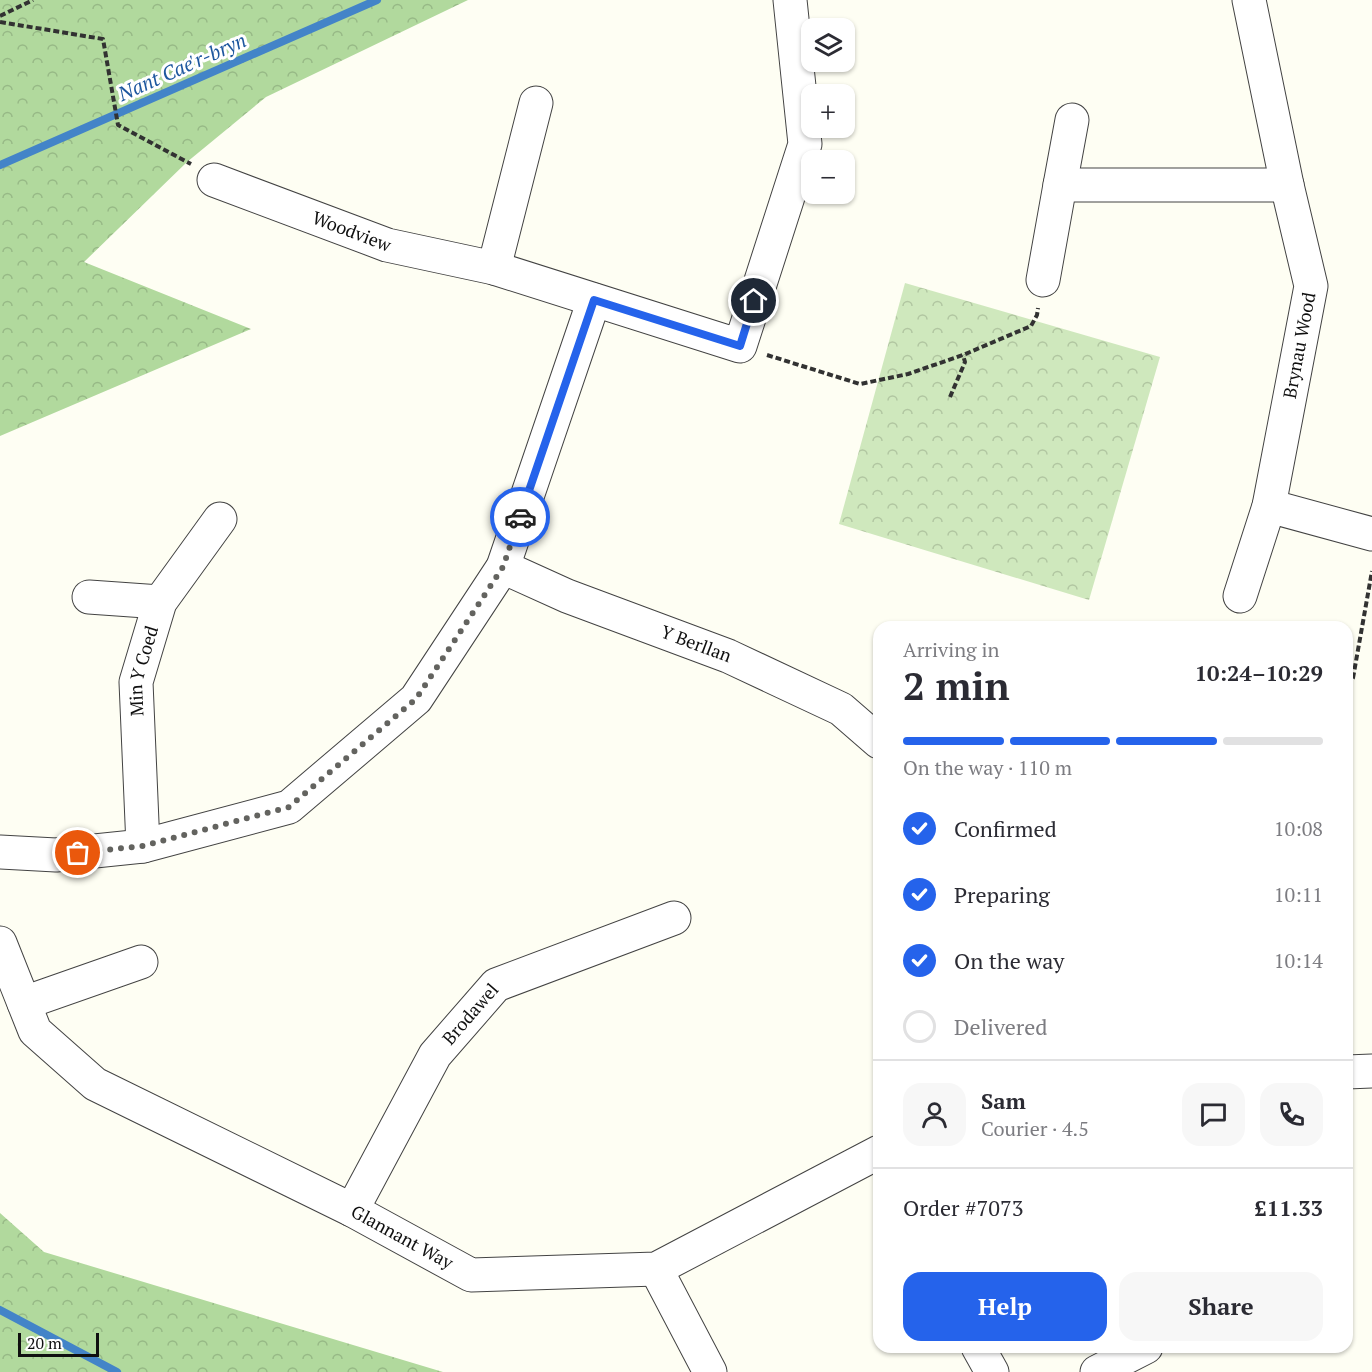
<!DOCTYPE html>
<meta charset="utf-8">
<style>
body{margin:0;font-family:"PT Serif",serif;background:#f7f7f7;color:#2b2b33;height:100vh;display:flex;flex-direction:column;font-size:22px;white-space:nowrap}
*{box-sizing:border-box;margin:0}
p{font-size:20px;color:#7c7c81}
.icon{flex:none;width:33px;height:33px;fill:none;stroke:currentColor;stroke-width:2;stroke-linecap:round;stroke-linejoin:round}
.map{position:relative;flex:1;overflow:hidden}
.side{position:absolute;left:873px;top:621px;width:480px;height:732px;display:flex;flex-direction:column;background:#fff;border-radius:18px;box-shadow:0 2px 4px #0004}
.side>*{flex:none}
.buttons{position:absolute;left:801px;top:18px;display:grid;gap:12px}
.buttons a{display:grid;place-items:center;width:54px;height:54px;border-radius:12px;background:#fff;box-shadow:0 2px 4px #0004;font-size:30px}
.scale{position:absolute;left:18px;bottom:15px;width:81px;box-sizing:border-box;padding-left:6px;border:3px solid #101010;border-top:0;font-size:16px;line-height:21px;white-space:nowrap;color:#101010;-webkit-text-stroke:4px #fff;paint-order:stroke}
.pin{position:absolute;display:grid;place-items:center;width:51px;height:51px;color:#fff;margin:-26px;border:3px solid #fff;border-radius:50%;box-shadow:0 2px 6px #0007}
.courier{position:absolute;display:grid;place-items:center;width:60px;height:60px;margin:-30px;border:4px solid #2563eb;border-radius:50%;background:#fff;color:#222;box-shadow:0 2px 8px #0007}
.head em{font-style:normal;font-weight:700}
.head div{display:flex;flex-direction:column-reverse}
.head{display:flex;align-items:center;justify-content:space-between;height:102px;padding:0 30px}
h1{font-size:39px;font-weight:700;line-height:45px}
.bar{display:grid;grid-template-columns:repeat(4,1fr);gap:9px 6px;align-content:center;height:72px;padding:0 30px}
.bar i{height:8px;border-radius:4px;background:#e1e1e2}
.bar .current{background:#2563eb}
.bar p{grid-column:span 4}
.line{display:flex;align-items:center;gap:15px;padding:0 30px;border-top:2px solid #e1e1e2}
.line div{flex:1}
.round{display:grid;place-items:center;flex:none;width:63px;height:63px;border-radius:18px;background:#f7f7f7}
ol{padding:0 30px;list-style:none}
li{display:flex;align-items:center;gap:18px;height:66px}
li p{margin-inline-start:auto}
li .icon{padding:6px;border-radius:50%;background:#2563eb;color:#fff;stroke-width:4}
li:last-child{color:#7c7c81}
li i{width:33px;height:33px;border:3px solid #e1e1e2;border-radius:50%}
.button{display:flex;gap:12px;margin-top:auto;padding:12px 30px}
.button a{flex:1;height:69px;border-radius:18px;background:#2563eb;color:#fff;font-size:24px;font-weight:700;line-height:69px;text-align:center}
.button a+a{background:#f7f7f7;color:#2b2b33}
.map>svg:first-child{display:block}
.forest{fill:url(#forest-crowns)}
.park{fill:url(#park-crowns)}
.lines{fill:none;stroke-linecap:round;stroke-linejoin:round}
.stream{stroke:#4384c8;stroke-width:8}
.minor-casing{stroke:#434343;stroke-width:35}
.path{stroke:#323232;stroke-width:4;stroke-dasharray:6 3;stroke-linecap:butt}
.minor{stroke:#fff;stroke-width:33}
.done{stroke:#63635f;stroke-width:6;stroke-dasharray:0 10.8}
.route{stroke:#2563eb;stroke-width:8}
.labels{text-anchor:middle;stroke-width:6;stroke-linejoin:round;paint-order:stroke}
.street-label{font-size:18px;fill:#101010;stroke:#fff}
.water-label{font-size:20px;font-style:italic;fill:#1d579e;stroke:#fff}
</style>
<div class="map">
<svg width="1372" height="1372" viewBox="0 0 1372 1372">
<defs>
<pattern id="forest-crowns" width="20" height="18" patternUnits="userSpaceOnUse" patternTransform="scale(1.5)"><rect width="20" height="18" fill="#b1d99d"/><path d="M2 6a3 3 0 1 1 6 0M12 15a3 3 0 1 1 6 0" fill="none" stroke="#97b986"/></pattern>
<pattern id="park-crowns" width="20" height="18" patternUnits="userSpaceOnUse" patternTransform="scale(1.5)"><rect width="20" height="18" fill="#cfe8bd"/><path d="M2 6a3 3 0 1 1 6 0M12 15a3 3 0 1 1 6 0" fill="none" stroke="#b1c6a1"/></pattern>
</defs>
<rect width="100%" height="100%" fill="#fefef3"/>
<g class="forest">
<polygon points="0,0 468,0 266,97 187,162 84,262 251,329 0,436"/>
<polygon points="0,1213 44,1252 443,1372 0,1372"/>
</g>
<polygon class="park" points="905,283 1160,357 1089,600 839,524"/>
<g class="lines">
<g class="stream">
<polyline points="0,165 377,0"/>
<polyline points="0,1310 117,1372"/>
</g>
<g class="minor-casing">
<g id="minor">
<path id="s1" d="M 214,180 L 387,245 L 494,268 L 740,346 L 805,144 L 790,0"/>
<polyline points="1060,185 1072,120"/>
<polyline points="494,268 536,103"/>
<polyline points="1043,280 1060,185 1287,185"/>
<polyline points="1269,506 1372,534"/>
<path id="s2" d="M 503,567 L 567,596 L 728,656 L 841,709 L 879,742"/>
<path id="s3" d="M 1240,596 L 1269,506 L 1311,286 L 1287,185 L 1249,0"/>
<polyline points="89,597 160,602"/>
<path id="s4" d="M 143,846 L 136,682 L 160,602 L 220,519"/>
<polyline points="0,852 56,855 143,846 289,807 416,699 503,567 594,300"/>
<path id="s5" d="M 0,943 L 35,1031 L 95,1084 L 352,1210 L 471,1275 L 656,1269 L 879,1152"/>
<polyline points="24,1003 141,962"/>
<polyline points="1347,1072 1372,1071"/>
<path id="s6" d="M 352,1210 L 435,1055 L 496,985 L 674,918"/>
<polyline points="656,1269 710,1372"/>
<polyline points="978,1347 992,1372"/>
<polyline points="1097,1372 1146,1347"/>
</g>
</g>
<g class="path">
<polyline points="0,16 33,0"/>
<polyline points="0,22 103,39 118,125 191,164"/>
<polyline points="767,355 860,384 908,374 963,355 1031,326 1037,315 1038,308"/>
<polyline points="950,397 965,362 963,355"/>
<polyline points="1347,685 1353,678 1372,571"/>
</g>
<use href="#minor" class="minor"/>
</g>
<g class="lines">
<polyline class="done" points="78,853 143,846 289,807 416,699 503,567 520,517"/>
<polyline class="route" points="520,517 594,300 740,346 754,301"/>
</g>
<g class="labels">
<g class="street-label">
<text dy="6" stroke="none"><textPath href="#s1" startOffset="147">Woodview</textPath></text>
<text dy="6" stroke="none"><textPath href="#s3" startOffset="258">Brynau Wood</textPath></text>
<text dy="6" stroke="none"><textPath href="#s2" startOffset="208">Y Berllan</textPath></text>
<text dy="6" stroke="none"><textPath href="#s4" startOffset="176">Min Y Coed</textPath></text>
<text dy="6" stroke="none"><textPath href="#s6" startOffset="230">Brodawel</textPath></text>
<text dy="6" stroke="none"><textPath href="#s5" startOffset="518">Glannant Way</textPath></text>
</g>
<g class="water-label">
<text transform="translate(182 67) rotate(-24)" y="7">Nant Cae'r-bryn</text>
</g>
</g>
</svg>
<div class="buttons">
<a><svg class="icon" aria-label="layers" viewBox="0 0 24 24"><path d="M12 4l9 5-9 5-9-5zM3 14l9 5 9-5"/></svg></a>
<a>+</a>
<a>−</a>
</div>
<div class="scale">20 m</div>
<div class="pin" style="left:78px;top:853px;background:#ea580c"><svg class="icon" aria-label="bag" viewBox="0 0 24 24"><path d="M5 8h14l-1 12H6zM9 8a3 3 0 0 1 6 0"/></svg></div>
<div class="pin" style="left:754px;top:301px;background:#1f2937"><svg class="icon" aria-label="home" viewBox="0 0 24 24"><path d="M3 11l9-7 9 7M6 9v11h12V9"/></svg></div>
<div class="courier" style="left:520px;top:517px"><svg class="icon" aria-label="car" viewBox="0 0 24 24"><path d="M5 17H2v-5l4-1 3-4h7l3 4 3 1v5h-3M9 17h6M6 11h13"/><circle cx="7" cy="17" r="2"/><circle cx="17" cy="17" r="2"/></svg></div>
<section class="side">
<div class="head"><div><h1>2 min</h1><p>Arriving in</p></div><em>10:24–10:29</em></div>
<div class="bar"><i class="current"></i><i class="current"></i><i class="current"></i><i></i><p>On the way · 110 m</p></div>
<ol>
<li><svg class="icon" aria-label="check" viewBox="0 0 24 24"><path d="M5 12l5 5 9-10"/></svg>Confirmed<p>10:08</p></li>
<li><svg class="icon" aria-label="check" viewBox="0 0 24 24"><path d="M5 12l5 5 9-10"/></svg>Preparing<p>10:11</p></li>
<li><svg class="icon" aria-label="check" viewBox="0 0 24 24"><path d="M5 12l5 5 9-10"/></svg>On the way<p>10:14</p></li>
<li><i></i>Delivered</li>
</ol>
<div class="line" style="height:108px"><a class="round"><svg class="icon" aria-label="person" viewBox="0 0 24 24"><circle cx="12" cy="8" r="4"/><path d="M4 21q1-7 8-7t8 7"/></svg></a><div><b>Sam</b><p>Courier · 4.5</p></div><a class="round"><svg class="icon" aria-label="chat" viewBox="0 0 24 24"><path d="M4 5h16v11H9l-5 4z"/></svg></a><a class="round"><svg class="icon" aria-label="phone" viewBox="0 0 24 24"><path d="M5 4h4l2 5-3 2q2 4 5 5l2-3 5 2v4C11 20 4 13 5 4z"/></svg></a></div>
<div class="line" style="height:78px"><div>Order #7073</div><b>£11.33</b></div>
<div class="button"><a>Help</a><a>Share</a></div>
</section>
</div>
